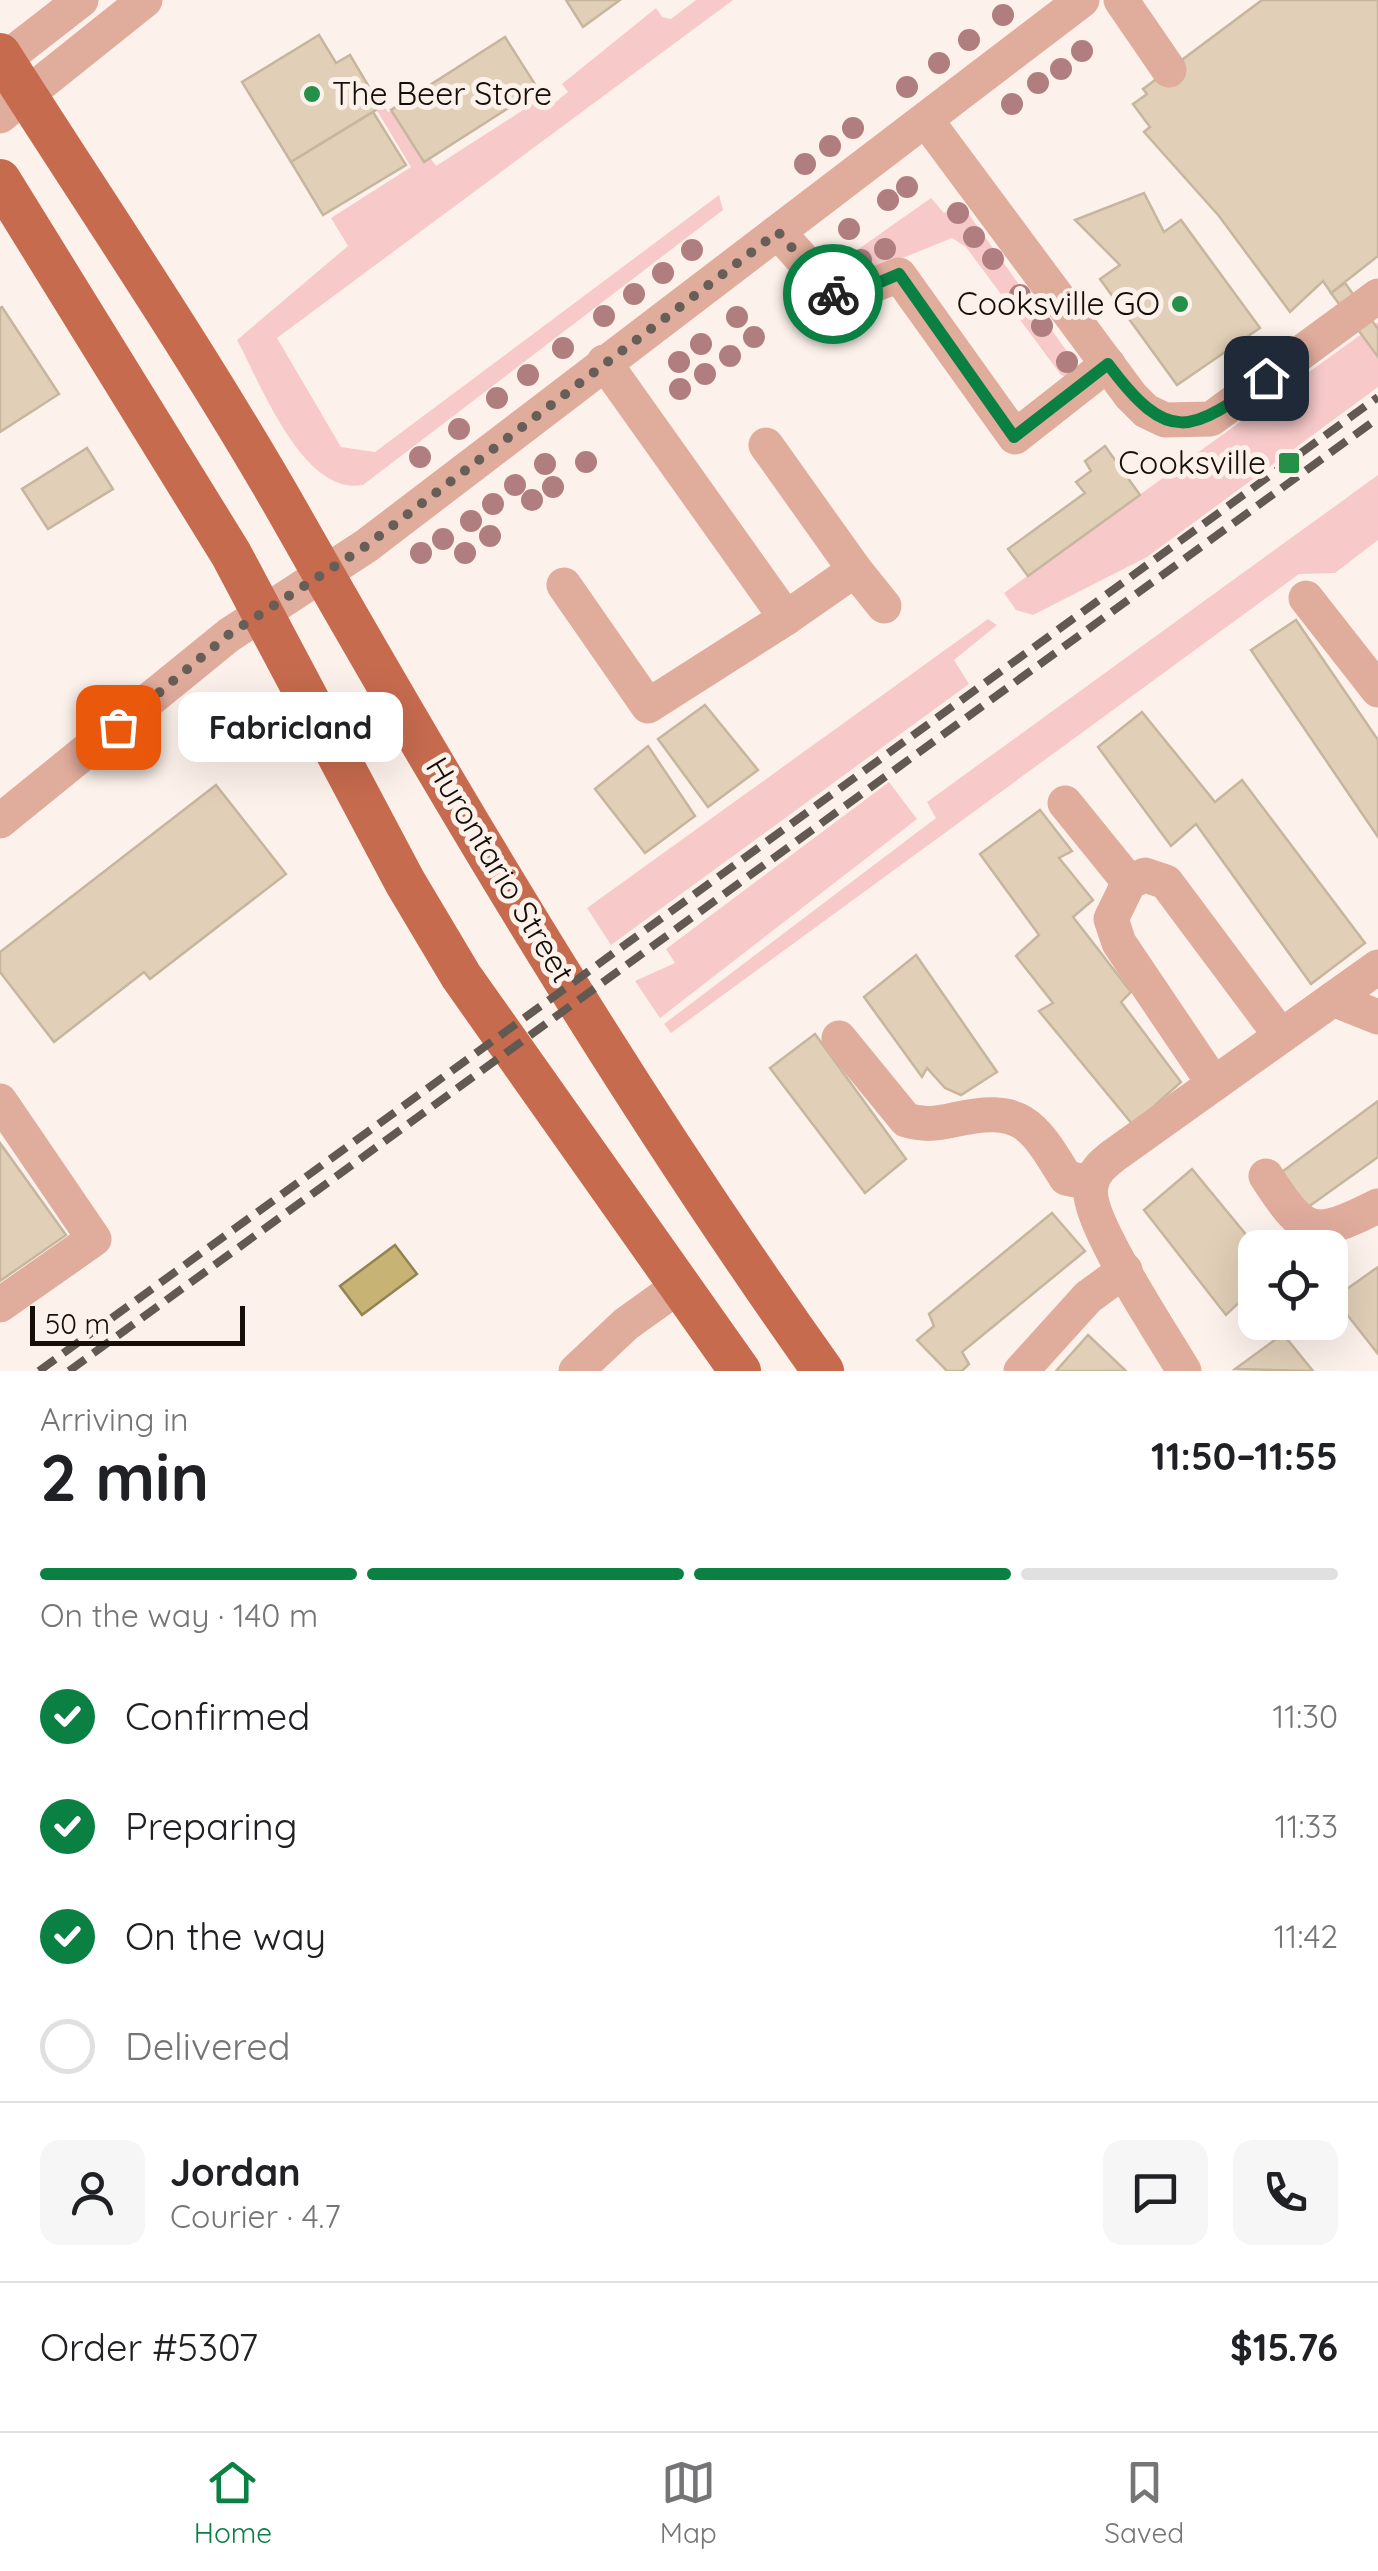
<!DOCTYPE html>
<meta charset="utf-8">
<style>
body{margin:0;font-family:Quicksand,sans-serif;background:#f6f6f6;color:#202124;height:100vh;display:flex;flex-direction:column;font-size:38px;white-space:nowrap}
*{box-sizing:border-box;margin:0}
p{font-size:32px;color:#757577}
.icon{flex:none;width:55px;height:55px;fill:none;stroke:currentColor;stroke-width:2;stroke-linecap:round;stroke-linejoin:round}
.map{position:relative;height:1371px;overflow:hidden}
.panel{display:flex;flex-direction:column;background:#fff;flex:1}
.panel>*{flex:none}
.tools{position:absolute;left:1238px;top:1230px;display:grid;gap:20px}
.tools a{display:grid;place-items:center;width:110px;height:110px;border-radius:20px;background:#fff;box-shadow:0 10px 40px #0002;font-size:50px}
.scale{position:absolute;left:30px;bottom:25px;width:215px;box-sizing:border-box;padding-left:10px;border:5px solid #160e08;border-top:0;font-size:28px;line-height:35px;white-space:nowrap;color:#160e08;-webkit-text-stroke:8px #fdf2eb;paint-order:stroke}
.pin{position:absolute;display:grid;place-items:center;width:85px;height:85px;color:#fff;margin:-42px;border-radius:20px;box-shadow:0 5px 15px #0006}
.courier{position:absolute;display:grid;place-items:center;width:100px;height:100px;margin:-50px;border:8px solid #0b8043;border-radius:50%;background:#fff;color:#222;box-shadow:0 2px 12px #0007}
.bubble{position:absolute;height:70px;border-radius:20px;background:#fff;box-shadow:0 10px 40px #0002;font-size:32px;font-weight:800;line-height:70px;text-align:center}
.headline em{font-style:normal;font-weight:800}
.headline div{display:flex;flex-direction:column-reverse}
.headline{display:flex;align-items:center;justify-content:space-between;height:170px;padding:0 40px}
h1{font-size:65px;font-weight:800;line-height:75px}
.bar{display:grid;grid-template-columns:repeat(4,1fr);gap:15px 10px;align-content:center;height:120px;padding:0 40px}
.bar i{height:12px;border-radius:8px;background:#e0e0e0}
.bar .on{background:#0b8043}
.bar p{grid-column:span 4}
.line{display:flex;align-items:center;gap:25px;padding:0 40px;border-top:2px solid #e0e0e0}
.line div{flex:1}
.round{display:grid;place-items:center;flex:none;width:105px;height:105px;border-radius:20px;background:#f6f6f6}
ol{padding:0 40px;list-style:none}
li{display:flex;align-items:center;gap:30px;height:110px}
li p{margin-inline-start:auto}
li .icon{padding:10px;border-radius:50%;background:#0b8043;color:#fff;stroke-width:4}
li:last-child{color:#757577}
li i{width:55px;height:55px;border:5px solid #e0e0e0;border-radius:50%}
.menu{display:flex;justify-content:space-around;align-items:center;height:140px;border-top:2px solid #e0e0e0;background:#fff;font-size:28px;color:#757577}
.menu a{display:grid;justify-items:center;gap:5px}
.menu .on{color:#0b8043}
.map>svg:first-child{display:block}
.green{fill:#f7cac9}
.water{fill:#c7b474;stroke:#928254;stroke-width:2.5}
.building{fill:#e1cfb7;stroke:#c7b69e;stroke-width:2.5}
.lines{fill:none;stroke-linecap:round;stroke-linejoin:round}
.minor{stroke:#e0ac9c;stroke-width:35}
.major{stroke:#c76b4e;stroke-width:42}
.rail{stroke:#625953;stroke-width:8;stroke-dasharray:20 10;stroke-linecap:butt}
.tree{fill:#b17e7f}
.done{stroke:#675e57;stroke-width:10;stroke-dasharray:0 18}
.route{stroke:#0b8043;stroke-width:12}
.poi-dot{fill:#249048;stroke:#fdf2eb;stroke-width:4}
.labels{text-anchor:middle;stroke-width:10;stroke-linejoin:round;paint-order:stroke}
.poi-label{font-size:32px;fill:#160e08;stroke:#fdf2eb;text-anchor:end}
.street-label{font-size:32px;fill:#160e08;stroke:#fdf2eb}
</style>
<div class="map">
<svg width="1378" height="1371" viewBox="0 0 1378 1371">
<rect width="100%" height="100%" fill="#fdf2eb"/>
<g class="green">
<path d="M 696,0 L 733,0 L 277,338 L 341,447 L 375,452 L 719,195 L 723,210 L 363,485 C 303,496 261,384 237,340 L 348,246 L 331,218 L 411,167 L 376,109 L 383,104 L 388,112 L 396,110 L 436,166 L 545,96 L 552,105 L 568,92 L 562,84 L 656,8 L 662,17 L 671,19 Z"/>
<polygon points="931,198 944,213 960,202 1076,364 1070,378 1061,375 966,247 952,238 843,282 833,267"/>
<polygon points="1378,322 1378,387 1147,557 1033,615 1016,610 1004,593"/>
<polygon points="1378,475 1378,540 1335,573 1299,574 671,1033 664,1024 936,818 927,802"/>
<polygon points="988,619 997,625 954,660 969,684 611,945 587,908"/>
<polygon points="889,782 917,819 660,1018 635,981 675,963 666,949"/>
</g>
<polygon class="water" points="395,1245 417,1274 362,1315 340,1286"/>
<g class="building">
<polygon points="566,0 620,0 583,27"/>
<polygon points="1262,0 1378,0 1378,256 1331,293 1323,281 1290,312 1219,216 1144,132 1150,127 1133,104 1147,94 1143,89"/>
<polygon points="319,35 336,63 350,55 381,107 291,162 242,82"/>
<polygon points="505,37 538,89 424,162 391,110"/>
<polygon points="373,112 406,165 323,215 291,162"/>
<polygon points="1144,193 1164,232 1181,220 1260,328 1177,385 1100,279 1120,265 1075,220"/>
<polygon points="1345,283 1378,329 1378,357 1331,293"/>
<polygon points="2,307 59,394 0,432 0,308"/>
<polygon points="1105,446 1140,495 1028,576 1008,549 1085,493 1076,482 1091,471 1085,461"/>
<polygon points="87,448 113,489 48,529 22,489"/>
<polygon points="1296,620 1378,740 1378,837 1251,650"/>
<polygon points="705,705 758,770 708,807 658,739"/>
<polygon points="1142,712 1215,802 1242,780 1365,943 1311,984 1196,824 1171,846 1098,747"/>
<polygon points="648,746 695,816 645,853 595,789"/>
<polygon points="216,785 286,874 150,979 144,972 54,1042 0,972 0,952"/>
<polygon points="1040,810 1072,851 1059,858 1093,900 1073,917 1131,992 1121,1002 1181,1082 1133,1125 1039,1011 1053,1003 1016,956 1039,935 980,854"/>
<polygon points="916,955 997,1072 961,1095 945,1088 927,1068 922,1077 864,997"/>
<polygon points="815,1034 906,1159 865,1193 770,1068"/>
<polygon points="1378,1101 1378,1157 1304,1210 1279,1174"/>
<polygon points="0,1143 66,1235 0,1281"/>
<polygon points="1192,1169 1257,1248 1255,1287 1226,1315 1144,1210"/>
<polygon points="1052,1213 1085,1251 962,1352 969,1364 962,1371 947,1371 917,1340 934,1326 929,1314"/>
<polygon points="1378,1267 1378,1354 1334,1298"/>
<polygon points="1283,1334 1313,1371 1235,1369"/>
<polygon points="1088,1335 1126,1371 1056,1371"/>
</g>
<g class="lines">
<g class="minor">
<polyline points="1121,0 1169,70"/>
<polyline points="0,63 81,0"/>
<polyline points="0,116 145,0"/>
<polyline points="926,120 1131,396 1146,411 1165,420 1211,419 1378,296"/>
<polyline points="778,232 838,299 899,275 1015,437 1108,364"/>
<polyline points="766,445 855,570 786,618"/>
<polyline points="855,570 884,606"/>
<polyline points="564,585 648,706 786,618 604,362"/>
<polyline points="1306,598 1378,690"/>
<polyline points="1065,803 1129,882"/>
<polyline points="0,821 229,635 366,546 1082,0"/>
<polyline points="1333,999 1378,1017"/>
<path d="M 839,1038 L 906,1120 C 923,1125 936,1124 953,1120 C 1021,1105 1032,1122 1066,1178 L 1091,1183"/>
<polyline points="1214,1084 1119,943 1111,919 1129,882 1145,875 1166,882 1281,1036"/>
<polyline points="0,1101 94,1239 0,1305"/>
<path d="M 1266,1176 C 1305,1236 1312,1239 1378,1206"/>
<polyline points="576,1371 626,1324 679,1286"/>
<polyline points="1021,1371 1088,1297 1125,1270"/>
<path d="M 1184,1371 C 1164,1336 1084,1219 1091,1186 C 1093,1172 1103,1164 1113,1156 L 1378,967"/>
</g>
<g class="major">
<path d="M 0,54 C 98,208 201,359 291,517 C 456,808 629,1098 823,1371"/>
<polyline points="0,180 231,554 405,882 461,976 740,1371"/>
</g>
<g class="rail">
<polyline points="39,1371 1378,397"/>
<polyline points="69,1371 1378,418"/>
</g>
</g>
<g class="tree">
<circle cx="1003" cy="15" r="11"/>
<circle cx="969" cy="40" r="11"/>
<circle cx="1082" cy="51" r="11"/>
<circle cx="939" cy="63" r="11"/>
<circle cx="1061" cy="69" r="11"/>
<circle cx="1038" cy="83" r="11"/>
<circle cx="907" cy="87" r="11"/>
<circle cx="1012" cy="104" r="11"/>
<circle cx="853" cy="128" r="11"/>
<circle cx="830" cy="146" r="11"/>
<circle cx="805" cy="164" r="11"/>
<circle cx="907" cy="187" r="11"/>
<circle cx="888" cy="200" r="11"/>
<circle cx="958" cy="213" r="11"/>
<circle cx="849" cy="229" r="11"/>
<circle cx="974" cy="237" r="11"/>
<circle cx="885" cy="249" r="11"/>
<circle cx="692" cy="250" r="11"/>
<circle cx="993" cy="259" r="11"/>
<circle cx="861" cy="260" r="11"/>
<circle cx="663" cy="273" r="11"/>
<circle cx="634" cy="294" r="11"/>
<circle cx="1020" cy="295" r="11"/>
<circle cx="604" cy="316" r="11"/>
<circle cx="737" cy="317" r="11"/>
<circle cx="1042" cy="326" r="11"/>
<circle cx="754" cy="337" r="11"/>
<circle cx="701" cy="344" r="11"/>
<circle cx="563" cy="348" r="11"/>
<circle cx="730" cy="356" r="11"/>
<circle cx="679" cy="362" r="11"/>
<circle cx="1067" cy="362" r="11"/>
<circle cx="705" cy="374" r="11"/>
<circle cx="528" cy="375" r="11"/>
<circle cx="680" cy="389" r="11"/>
<circle cx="497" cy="398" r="11"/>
<circle cx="459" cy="429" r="11"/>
<circle cx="420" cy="457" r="11"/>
<circle cx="586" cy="462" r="11"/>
<circle cx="545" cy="464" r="11"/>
<circle cx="515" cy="485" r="11"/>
<circle cx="553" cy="487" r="11"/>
<circle cx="532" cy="500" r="11"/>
<circle cx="493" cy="504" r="11"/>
<circle cx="471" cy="521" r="11"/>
<circle cx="490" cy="536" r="11"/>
<circle cx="443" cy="539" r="11"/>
<circle cx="421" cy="553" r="11"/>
<circle cx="465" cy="553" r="11"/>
</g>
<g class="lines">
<polyline class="done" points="118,727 228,635 366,546 778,232 833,294"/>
<path class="route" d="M 833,294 L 838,300 L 899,274 L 1014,437 L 1108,364 C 1169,446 1191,433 1266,378"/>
</g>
<g class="poi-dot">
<circle cx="312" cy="94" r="10"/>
<circle cx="1180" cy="304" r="10"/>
<rect x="1277" y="451" width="24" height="24" rx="5"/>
</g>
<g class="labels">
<g class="poi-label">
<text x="332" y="105" text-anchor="start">The Beer Store</text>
<text x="1160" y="315">Cooksville GO</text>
<text x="1266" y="474">Cooksville</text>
</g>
<g class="street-label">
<text transform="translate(500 870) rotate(59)" y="11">Hurontario Street</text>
</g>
</g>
</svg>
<div class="tools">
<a><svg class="icon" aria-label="locate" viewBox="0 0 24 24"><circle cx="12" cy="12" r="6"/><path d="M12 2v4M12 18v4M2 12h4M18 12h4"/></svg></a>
</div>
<div class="scale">50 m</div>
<div class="pin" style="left:118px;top:727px;background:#ea580c"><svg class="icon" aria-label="bag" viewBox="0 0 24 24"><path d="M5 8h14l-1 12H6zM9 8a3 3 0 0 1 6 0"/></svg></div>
<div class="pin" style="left:1266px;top:378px;background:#1f2937"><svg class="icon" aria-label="home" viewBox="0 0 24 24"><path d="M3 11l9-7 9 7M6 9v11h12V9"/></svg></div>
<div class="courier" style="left:833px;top:294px"><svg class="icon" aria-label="bike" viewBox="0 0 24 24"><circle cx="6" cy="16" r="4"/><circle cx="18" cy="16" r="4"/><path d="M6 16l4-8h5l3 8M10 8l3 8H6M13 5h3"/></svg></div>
<div class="bubble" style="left:178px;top:692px;width:225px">Fabricland</div>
</div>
<section class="panel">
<div class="headline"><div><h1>2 min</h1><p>Arriving in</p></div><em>11:50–11:55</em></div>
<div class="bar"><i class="on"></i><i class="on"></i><i class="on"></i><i></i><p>On the way · 140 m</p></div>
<ol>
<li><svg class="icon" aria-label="check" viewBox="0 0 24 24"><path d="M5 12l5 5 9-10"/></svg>Confirmed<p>11:30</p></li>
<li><svg class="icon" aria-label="check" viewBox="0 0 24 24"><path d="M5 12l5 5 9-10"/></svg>Preparing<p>11:33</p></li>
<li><svg class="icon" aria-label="check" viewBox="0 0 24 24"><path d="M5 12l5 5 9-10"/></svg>On the way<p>11:42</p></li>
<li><i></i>Delivered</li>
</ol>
<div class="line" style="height:180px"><a class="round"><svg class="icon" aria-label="person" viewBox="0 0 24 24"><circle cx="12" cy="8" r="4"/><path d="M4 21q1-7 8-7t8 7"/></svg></a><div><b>Jordan</b><p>Courier · 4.7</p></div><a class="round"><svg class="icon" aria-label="chat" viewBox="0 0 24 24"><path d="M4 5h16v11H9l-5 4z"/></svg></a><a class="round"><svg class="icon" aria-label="phone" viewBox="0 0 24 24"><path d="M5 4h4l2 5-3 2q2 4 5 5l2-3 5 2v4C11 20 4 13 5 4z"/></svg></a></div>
<div class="line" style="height:130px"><div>Order #5307</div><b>$15.76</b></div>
</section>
<nav class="menu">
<a class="on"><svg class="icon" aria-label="home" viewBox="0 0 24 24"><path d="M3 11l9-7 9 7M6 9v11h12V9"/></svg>Home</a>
<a><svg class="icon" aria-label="map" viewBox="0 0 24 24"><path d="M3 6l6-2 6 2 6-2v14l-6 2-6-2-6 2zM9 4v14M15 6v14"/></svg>Map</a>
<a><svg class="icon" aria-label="saved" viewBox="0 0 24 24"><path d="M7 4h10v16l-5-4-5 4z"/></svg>Saved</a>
</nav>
